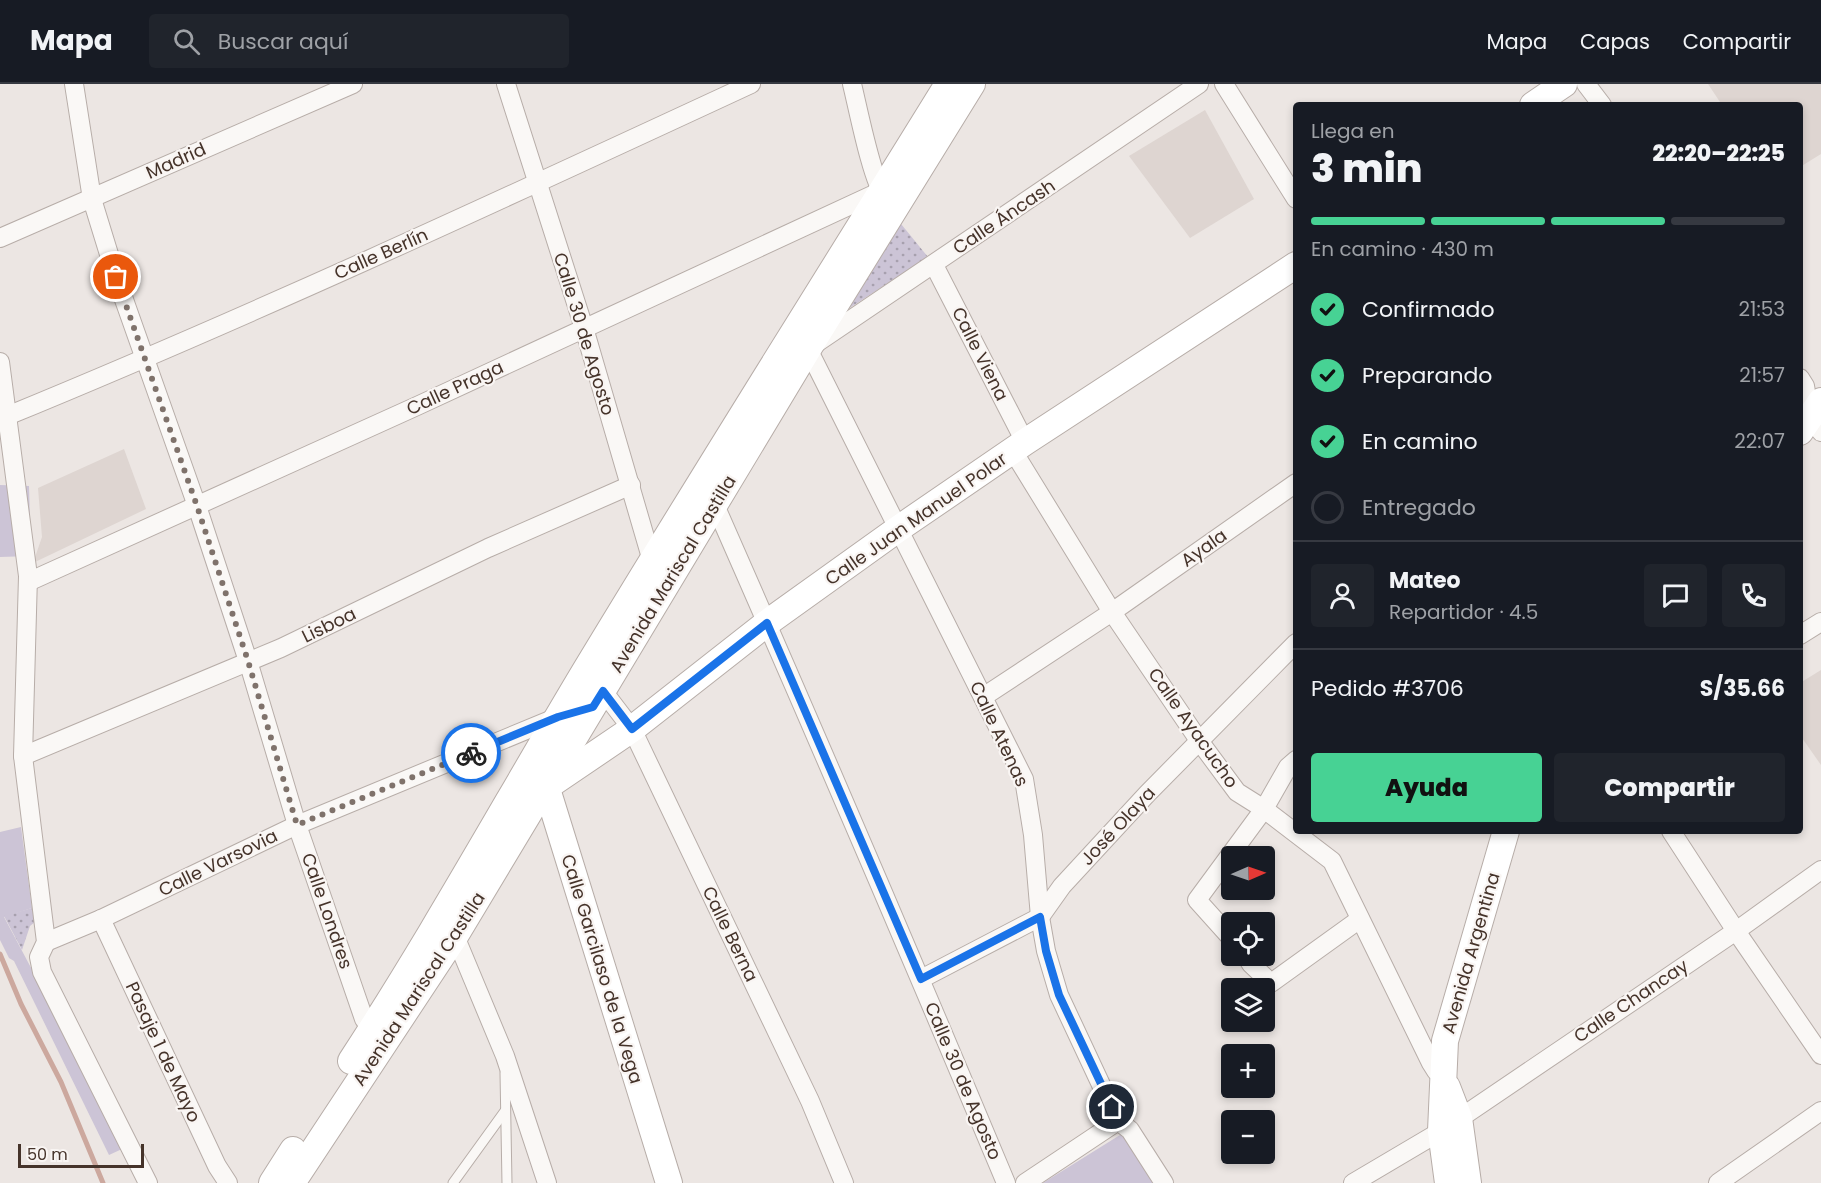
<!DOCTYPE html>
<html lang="es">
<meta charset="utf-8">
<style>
body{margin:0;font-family:Poppins,sans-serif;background:#20242c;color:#f1f3f6;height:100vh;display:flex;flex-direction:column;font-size:22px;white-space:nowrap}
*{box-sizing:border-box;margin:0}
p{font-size:20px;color:#9ea1a6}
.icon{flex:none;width:33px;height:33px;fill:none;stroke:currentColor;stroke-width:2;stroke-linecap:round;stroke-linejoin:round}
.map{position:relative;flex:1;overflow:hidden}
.details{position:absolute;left:1293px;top:18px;width:510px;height:732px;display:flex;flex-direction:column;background:#171b24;border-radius:6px;box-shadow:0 3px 9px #0003}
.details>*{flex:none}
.needle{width:39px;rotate:88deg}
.tools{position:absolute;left:1221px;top:762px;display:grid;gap:12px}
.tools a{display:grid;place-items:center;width:54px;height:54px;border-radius:6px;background:#171b24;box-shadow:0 3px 9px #0003;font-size:30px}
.scale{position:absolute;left:18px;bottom:15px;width:126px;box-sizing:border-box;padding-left:6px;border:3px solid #45332a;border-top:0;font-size:16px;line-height:21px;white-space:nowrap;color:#45332a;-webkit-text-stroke:4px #f9f5f3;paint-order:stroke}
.pin{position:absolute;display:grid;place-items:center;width:51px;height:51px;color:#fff;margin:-26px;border:3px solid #fff;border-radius:50%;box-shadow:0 2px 6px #0007}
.courier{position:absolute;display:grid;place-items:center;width:60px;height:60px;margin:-30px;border:4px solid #1a73e8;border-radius:50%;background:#fff;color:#222;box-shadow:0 2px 8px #0007}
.summary em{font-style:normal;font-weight:800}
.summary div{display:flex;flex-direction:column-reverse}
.summary{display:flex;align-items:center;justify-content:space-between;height:102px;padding:0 18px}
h1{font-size:39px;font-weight:800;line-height:45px}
.bar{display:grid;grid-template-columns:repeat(4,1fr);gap:9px 6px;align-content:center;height:72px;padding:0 18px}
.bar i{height:8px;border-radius:4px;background:#363941}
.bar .active{background:#47d294}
.bar p{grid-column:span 4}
.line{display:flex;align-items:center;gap:15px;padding:0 18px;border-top:2px solid #363941}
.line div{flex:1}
.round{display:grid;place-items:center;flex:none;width:63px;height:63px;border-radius:6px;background:#20242c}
ol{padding:0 18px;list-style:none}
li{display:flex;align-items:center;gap:18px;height:66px}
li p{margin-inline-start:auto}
li .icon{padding:6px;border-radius:50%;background:#47d294;color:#111;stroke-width:4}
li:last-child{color:#9ea1a6}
li i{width:33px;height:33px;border:3px solid #363941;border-radius:50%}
.cta{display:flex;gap:12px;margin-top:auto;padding:12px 18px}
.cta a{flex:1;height:69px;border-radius:6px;background:#47d294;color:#111;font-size:24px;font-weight:800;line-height:69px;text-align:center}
.cta a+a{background:#20242c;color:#f1f3f6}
header{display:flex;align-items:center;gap:36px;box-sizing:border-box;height:84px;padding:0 30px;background:#171b24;border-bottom:2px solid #363941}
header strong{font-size:28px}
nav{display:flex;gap:33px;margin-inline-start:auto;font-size:21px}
.search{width:420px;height:54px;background:#20242c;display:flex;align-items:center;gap:15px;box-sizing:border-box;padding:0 21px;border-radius:6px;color:#9ea1a6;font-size:22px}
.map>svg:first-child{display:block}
.built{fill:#ded5d1}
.grass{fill:#ccc4d6}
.park{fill:url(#park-dots)}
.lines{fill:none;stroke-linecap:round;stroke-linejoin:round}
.stream{stroke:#cca89e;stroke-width:5}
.lane-casing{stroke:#b7ada8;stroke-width:11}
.street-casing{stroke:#b7ada8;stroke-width:20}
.secondary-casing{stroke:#b7ada8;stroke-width:28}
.lane{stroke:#faf8f6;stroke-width:9}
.street{stroke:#faf8f6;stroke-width:18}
.secondary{stroke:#fff;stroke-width:26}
.done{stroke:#7f726b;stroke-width:6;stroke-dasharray:0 10.8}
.route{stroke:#1a73e8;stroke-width:8}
.labels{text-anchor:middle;stroke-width:4.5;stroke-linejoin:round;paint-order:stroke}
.street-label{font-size:18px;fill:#45332a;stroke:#f9f5f3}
</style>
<header>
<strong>Mapa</strong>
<div class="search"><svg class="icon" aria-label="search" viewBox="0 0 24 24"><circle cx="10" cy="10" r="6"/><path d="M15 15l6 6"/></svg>Buscar aquí</div>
<nav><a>Mapa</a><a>Capas</a><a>Compartir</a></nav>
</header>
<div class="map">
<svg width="1821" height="1099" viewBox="0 0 1821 1099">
<defs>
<pattern id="park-dots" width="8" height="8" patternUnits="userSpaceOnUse" patternTransform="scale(1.5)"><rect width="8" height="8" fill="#ccc4d6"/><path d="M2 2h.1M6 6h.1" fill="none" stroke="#a7a0ae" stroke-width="1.8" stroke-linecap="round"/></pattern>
</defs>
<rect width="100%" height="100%" fill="#ece6e3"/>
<g class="built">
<polygon points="1708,0 1821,0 1821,70 1800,83 1800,21 1722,21"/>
<polygon points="1205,26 1254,115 1190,154 1129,72"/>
<polygon points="124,365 146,425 33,479 42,453 38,404"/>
<polygon points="1821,586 1821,681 1800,651 1800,599"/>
</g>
<g class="grass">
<polygon points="0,401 29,402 31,472 0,473"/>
<polygon points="21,743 32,824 4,833 79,974 122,1065 109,1071 14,877 9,874 0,856 0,748"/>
<polygon points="1128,1046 1160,1099 1043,1099"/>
</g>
<g class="park">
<polygon points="897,135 928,173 845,227"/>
<polygon points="32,824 35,838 30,842 22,866 4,832"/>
</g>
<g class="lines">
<polyline class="stream" points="0,870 21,920 61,998 103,1099"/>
<g class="lane-casing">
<g id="lane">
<polyline points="505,989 507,1099"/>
<polyline points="453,1099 505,1027"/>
</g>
</g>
<g class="street-casing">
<g id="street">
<polyline points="74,0 92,115 116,193 197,422 248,577 297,741 364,935 372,946 380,951"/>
<polyline points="506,0 584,244 652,477 657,481"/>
<path d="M 852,0 C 858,24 872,97 885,113"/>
<polyline points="1224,0 1296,115"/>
<polyline points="1586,0 1602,21"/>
<polyline points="0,154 353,0"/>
<polyline points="934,181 1025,358"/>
<polyline points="815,260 1199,0"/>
<polyline points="802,261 808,265 1024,695 1033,751 1040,833 1046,867 1059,911 1118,1037 1130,1046 1164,1099"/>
<polyline points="0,278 28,492 23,672 46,858 39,873 42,888 148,1099"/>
<polyline points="1800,294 1805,302 1810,331 1821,348"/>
<path d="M 7,332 C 258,229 505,114 751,0"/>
<polyline points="1013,367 1112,528 1200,658 1237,708 1264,725 1332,777 1431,979 1436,987 1443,992"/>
<path d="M 706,416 L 715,421 C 814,646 911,872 1006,1099"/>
<polyline points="28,498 417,322 881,107"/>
<polyline points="1800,551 1821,538"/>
<polyline points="603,607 632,645 810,1017 844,1099"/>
<polyline points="983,613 1112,528 1296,399"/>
<polyline points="23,672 281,564 488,464 631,401"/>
<polyline points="1671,747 1736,847 1821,971"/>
<polyline points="101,835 217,1082 228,1099"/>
<polyline points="448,848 455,852 505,972 547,1099"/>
<polyline points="1232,855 1197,816 1264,725 1288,683 1296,676"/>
<polyline points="46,858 101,835 297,741 560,632"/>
<polyline points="1246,872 1251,880 1271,899 1360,835"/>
<polyline points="921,895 1040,833 1062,802 1147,710 1296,559"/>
<polyline points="1025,1099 1118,1037"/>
<polyline points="1353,1099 1441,1047 1736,847 1821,786"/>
<polyline points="1718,1099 1821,1027"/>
</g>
</g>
<g class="secondary-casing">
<g id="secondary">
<polyline points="1533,21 1564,0"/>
<polyline points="1800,348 1821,317"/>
<polyline points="543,692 669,1099"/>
<polyline points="551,700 632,645 767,539 898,445 1025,358 1296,181"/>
<path d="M 351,977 C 434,850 507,717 585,587 C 704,390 827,196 948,0"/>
<polyline points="1447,1003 1459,1034 1468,1099"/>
<polyline points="272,1099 293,1066"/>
<polyline points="292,1099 455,852 808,265 972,0"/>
<polyline points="1448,1099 1441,1047 1445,957 1506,747"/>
</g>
</g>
<use href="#lane" class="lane"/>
<use href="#street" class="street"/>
<use href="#secondary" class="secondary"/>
</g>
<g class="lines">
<polyline class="done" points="116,193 197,422 248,577 297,741 471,669"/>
<polyline class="route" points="471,669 558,633 593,623 603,607 632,645 767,539 921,895 1040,833 1046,867 1059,911 1112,1023"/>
</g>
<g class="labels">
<g class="street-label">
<text transform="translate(176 77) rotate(-24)" y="6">Madrid</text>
<text transform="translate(1004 133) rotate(-34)" y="6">Calle Áncash</text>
<text transform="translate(381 170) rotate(-24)" y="6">Calle Berlín</text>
<text transform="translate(584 250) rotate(73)" y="6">Calle 30 de Agosto</text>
<text transform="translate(980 270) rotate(63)" y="6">Calle Viena</text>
<text transform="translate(455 304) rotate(-25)" y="6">Calle Praga</text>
<text transform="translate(916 435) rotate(-35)" y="6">Calle Juan Manuel Polar</text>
<text transform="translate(1204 464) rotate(-35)" y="6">Ayala</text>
<text transform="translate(673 490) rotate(-59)" y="6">Avenida Mariscal Castilla</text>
<text transform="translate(329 541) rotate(-26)" y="6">Lisboa</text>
<text transform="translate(1193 644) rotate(55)" y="6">Calle Ayacucho</text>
<text transform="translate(999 650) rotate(65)" y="6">Calle Atenas</text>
<text transform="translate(1118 742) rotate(-47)" y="6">José Olaya</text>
<text transform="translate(218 779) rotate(-26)" y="6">Calle Varsovia</text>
<text transform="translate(327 827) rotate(71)" y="6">Calle Londres</text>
<text transform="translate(730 850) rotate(64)" y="6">Calle Berna</text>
<text transform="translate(1471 869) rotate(-74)" y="6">Avenida Argentina</text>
<text transform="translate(602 885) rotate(73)" y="6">Calle Garcilaso de la Vega</text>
<text transform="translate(419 905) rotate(-57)" y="6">Avenida Mariscal Castilla</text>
<text transform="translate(1631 917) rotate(-34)" y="6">Calle Chancay</text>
<text transform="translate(163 968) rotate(65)" y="6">Pasaje 1 de Mayo</text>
<text transform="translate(963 997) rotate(67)" y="6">Calle 30 de Agosto</text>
</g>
</g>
</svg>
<div class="tools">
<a><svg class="needle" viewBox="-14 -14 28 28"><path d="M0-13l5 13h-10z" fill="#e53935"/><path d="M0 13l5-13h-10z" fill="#9ea1a6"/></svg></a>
<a><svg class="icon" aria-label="locate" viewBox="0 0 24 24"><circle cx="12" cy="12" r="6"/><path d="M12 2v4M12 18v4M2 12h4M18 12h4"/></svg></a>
<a><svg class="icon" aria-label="layers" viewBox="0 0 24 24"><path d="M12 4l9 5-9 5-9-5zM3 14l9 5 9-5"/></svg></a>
<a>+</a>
<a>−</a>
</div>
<div class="scale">50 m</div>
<div class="pin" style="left:116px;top:193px;background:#ea580c"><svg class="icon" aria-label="bag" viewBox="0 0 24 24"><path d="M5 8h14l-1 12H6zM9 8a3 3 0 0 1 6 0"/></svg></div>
<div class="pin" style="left:1112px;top:1023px;background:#1f2937"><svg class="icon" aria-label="home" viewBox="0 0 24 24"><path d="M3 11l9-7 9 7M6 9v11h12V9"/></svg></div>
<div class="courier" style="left:471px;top:669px"><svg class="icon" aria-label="bike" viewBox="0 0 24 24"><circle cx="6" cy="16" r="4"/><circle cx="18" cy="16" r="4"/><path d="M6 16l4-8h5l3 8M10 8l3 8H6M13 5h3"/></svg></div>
<section class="details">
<div class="summary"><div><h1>3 min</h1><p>Llega en</p></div><em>22:20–22:25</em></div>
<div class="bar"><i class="active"></i><i class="active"></i><i class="active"></i><i></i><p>En camino · 430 m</p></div>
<ol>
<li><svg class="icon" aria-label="check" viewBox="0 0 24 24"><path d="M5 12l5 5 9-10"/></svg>Confirmado<p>21:53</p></li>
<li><svg class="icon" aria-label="check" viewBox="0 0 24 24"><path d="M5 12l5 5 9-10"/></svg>Preparando<p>21:57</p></li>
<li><svg class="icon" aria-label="check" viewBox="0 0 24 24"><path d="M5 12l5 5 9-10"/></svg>En camino<p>22:07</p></li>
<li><i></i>Entregado</li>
</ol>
<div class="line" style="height:108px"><a class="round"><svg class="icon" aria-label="person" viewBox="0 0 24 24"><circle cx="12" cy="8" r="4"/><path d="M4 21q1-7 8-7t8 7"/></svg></a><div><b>Mateo</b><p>Repartidor · 4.5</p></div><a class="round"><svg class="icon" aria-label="chat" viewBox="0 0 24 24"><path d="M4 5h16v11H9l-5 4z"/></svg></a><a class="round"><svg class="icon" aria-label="phone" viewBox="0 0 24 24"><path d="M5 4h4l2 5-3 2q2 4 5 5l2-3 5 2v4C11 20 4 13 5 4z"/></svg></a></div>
<div class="line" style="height:78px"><div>Pedido #3706</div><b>S/35.66</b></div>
<div class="cta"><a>Ayuda</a><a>Compartir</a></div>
</section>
</div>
